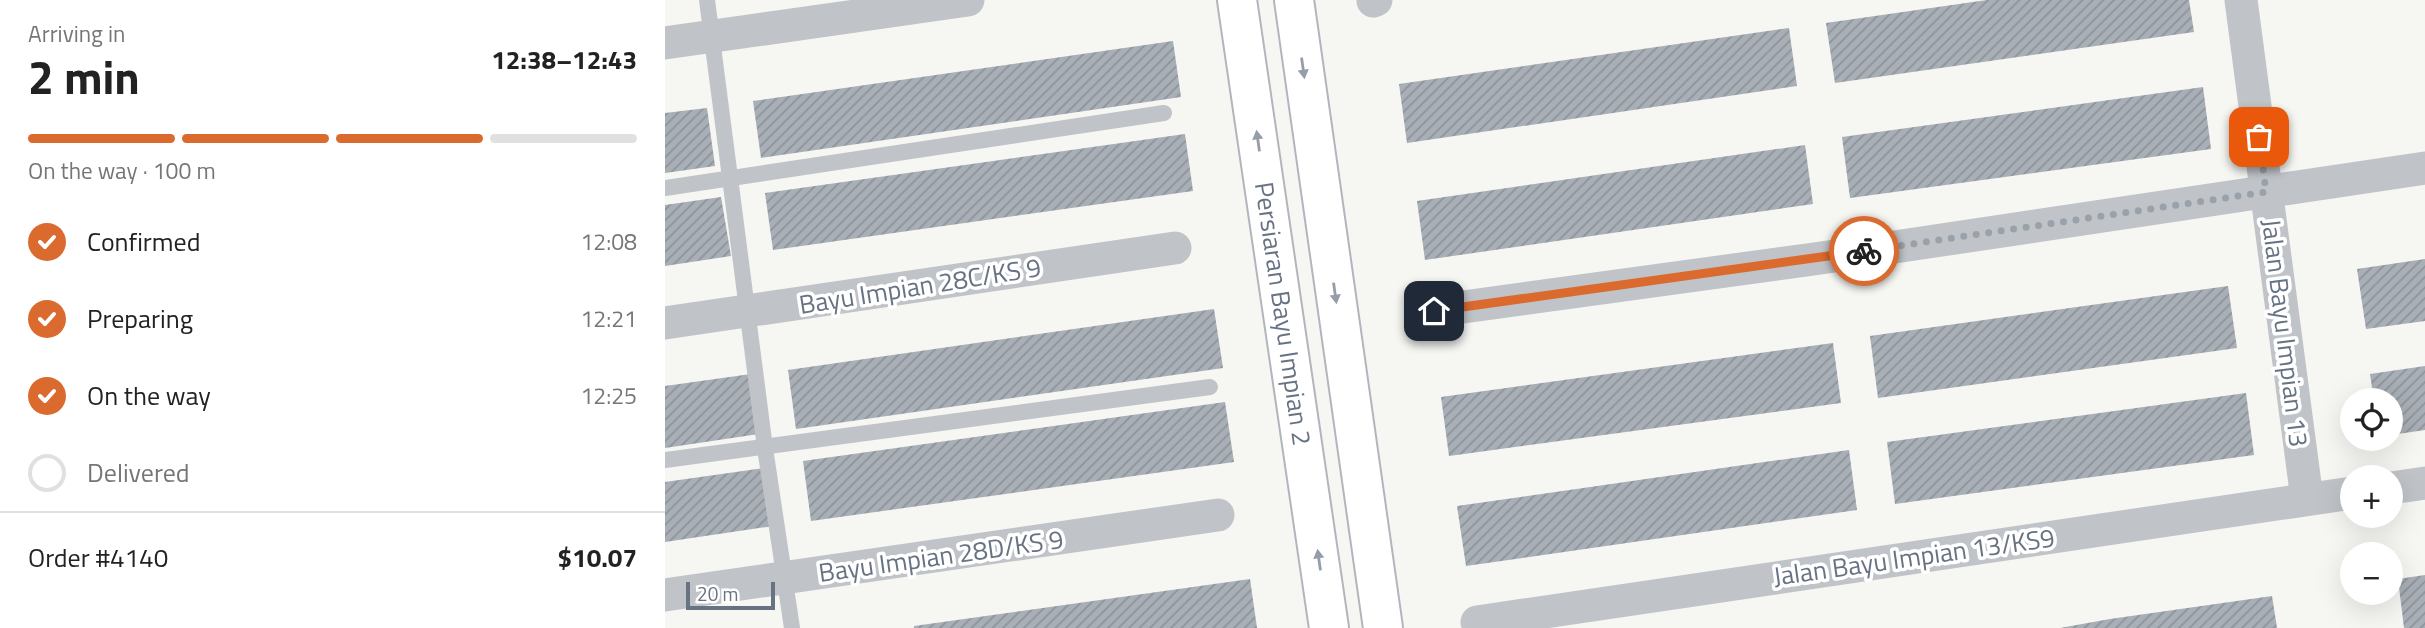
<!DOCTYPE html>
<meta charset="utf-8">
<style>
body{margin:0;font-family:"Titillium Web",sans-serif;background:#f2f2f2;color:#222;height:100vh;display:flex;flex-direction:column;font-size:26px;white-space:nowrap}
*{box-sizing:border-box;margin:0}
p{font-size:23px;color:#767676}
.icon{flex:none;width:38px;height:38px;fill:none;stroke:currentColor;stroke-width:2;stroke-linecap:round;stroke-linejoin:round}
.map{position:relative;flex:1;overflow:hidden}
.drawer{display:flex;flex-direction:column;background:#fff;width:665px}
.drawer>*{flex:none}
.tools{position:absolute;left:1675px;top:388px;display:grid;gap:14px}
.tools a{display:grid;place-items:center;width:63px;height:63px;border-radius:50%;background:#fff;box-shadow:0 7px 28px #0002;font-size:35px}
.scale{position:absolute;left:21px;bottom:18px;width:89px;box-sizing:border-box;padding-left:7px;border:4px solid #677383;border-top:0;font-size:19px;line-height:24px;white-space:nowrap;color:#677383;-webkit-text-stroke:5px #fff;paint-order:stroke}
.pin{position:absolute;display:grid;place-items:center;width:60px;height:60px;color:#fff;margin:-30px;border-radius:14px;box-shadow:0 4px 10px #0006}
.courier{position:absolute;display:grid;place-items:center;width:70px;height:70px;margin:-35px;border:5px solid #db6a2f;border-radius:50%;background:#fff;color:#222;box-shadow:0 2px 9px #0007}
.overview em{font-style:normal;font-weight:700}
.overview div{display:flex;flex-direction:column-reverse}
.overview{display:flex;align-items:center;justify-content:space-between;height:119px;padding:0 28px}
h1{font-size:46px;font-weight:700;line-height:52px}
.bar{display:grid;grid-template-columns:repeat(4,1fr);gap:10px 7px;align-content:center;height:84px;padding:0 28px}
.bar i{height:9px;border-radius:5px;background:#e0e0e0}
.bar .current{background:#db6a2f}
.bar p{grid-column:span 4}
.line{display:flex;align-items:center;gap:18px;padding:0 28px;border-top:2px solid #e0e0e0}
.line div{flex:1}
ol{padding:0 28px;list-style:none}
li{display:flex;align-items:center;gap:21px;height:77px}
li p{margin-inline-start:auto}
li .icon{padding:7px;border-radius:50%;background:#db6a2f;color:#fff;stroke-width:4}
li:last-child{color:#767676}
li i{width:38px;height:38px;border:4px solid #e0e0e0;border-radius:50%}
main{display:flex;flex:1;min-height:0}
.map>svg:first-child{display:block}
.building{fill:url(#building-hatch)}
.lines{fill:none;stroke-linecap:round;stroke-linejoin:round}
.secondary-casing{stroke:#b2b6bc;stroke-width:42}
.lane{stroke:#c0c3c7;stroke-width:16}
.street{stroke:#c0c3c7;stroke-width:33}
.secondary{stroke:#fff;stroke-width:38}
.oneway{fill:#959da8}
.done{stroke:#99a1aa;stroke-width:7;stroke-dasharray:0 12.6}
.route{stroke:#db6a2f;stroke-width:9}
.labels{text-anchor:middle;stroke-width:7;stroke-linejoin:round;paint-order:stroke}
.street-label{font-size:26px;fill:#677383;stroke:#fff}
</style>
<main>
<section class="drawer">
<div class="overview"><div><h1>2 min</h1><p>Arriving in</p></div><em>12:38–12:43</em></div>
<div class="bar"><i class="current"></i><i class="current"></i><i class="current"></i><i></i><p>On the way · 100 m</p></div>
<ol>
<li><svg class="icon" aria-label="check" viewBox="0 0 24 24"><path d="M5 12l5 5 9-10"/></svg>Confirmed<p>12:08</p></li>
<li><svg class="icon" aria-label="check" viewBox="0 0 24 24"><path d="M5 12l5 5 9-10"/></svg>Preparing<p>12:21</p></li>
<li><svg class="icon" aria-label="check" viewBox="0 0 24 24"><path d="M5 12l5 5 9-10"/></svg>On the way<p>12:25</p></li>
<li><i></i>Delivered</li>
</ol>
<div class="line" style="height:91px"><div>Order #4140</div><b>$10.07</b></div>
</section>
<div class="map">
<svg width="1760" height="628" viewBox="0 0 1760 628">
<defs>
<pattern id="building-hatch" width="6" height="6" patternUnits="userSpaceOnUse" patternTransform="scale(1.75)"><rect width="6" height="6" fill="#a9afb6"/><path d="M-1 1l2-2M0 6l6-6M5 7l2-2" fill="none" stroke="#8d9399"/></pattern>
</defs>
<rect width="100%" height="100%" fill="#f6f6f3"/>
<g class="building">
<polygon points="1322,0 1524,0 1529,32 1170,83 1161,23"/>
<polygon points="1124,28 1132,86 742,143 734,84"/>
<polygon points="508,41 516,97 96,158 88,101"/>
<polygon points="1538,87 1546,149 1185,198 1177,137"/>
<polygon points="42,108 50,166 0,173 0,113"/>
<polygon points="520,134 528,191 108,250 100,193"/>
<polygon points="1140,145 1148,204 760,260 752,201"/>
<polygon points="56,197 66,256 0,266 0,205"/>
<polygon points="1760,259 1760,321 1701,329 1692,269"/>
<polygon points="1563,286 1572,348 1213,398 1205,336"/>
<polygon points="549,309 558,368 131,429 123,370"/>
<polygon points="1168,343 1176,403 784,456 776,397"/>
<polygon points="1760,366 1760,430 1726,435 1726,401 1709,401 1705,374"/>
<polygon points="86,374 94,434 0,448 0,386"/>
<polygon points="1581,393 1589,455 1230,504 1222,442"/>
<polygon points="560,402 569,462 146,521 138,461"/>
<polygon points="1184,450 1192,510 801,566 792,506"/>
<polygon points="99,468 108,526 0,542 0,482"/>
<polygon points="1760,575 1760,628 1739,628 1733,579"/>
<polygon points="585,579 592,628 249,628 249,626"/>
<polygon points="1607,596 1612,628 1395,628 1445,619"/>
</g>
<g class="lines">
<g class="secondary-casing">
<g id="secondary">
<path id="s1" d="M 572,0 L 664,628"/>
<polyline points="629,0 718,628"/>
</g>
</g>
<g class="lane">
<polyline points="42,0 100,448 127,628"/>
<polyline points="0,188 499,113"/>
<polyline points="0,460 545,387"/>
</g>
<g class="street">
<polyline points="1576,0 1642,499"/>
<polyline points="708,1 711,0"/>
<polyline points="0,43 303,0"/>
<polyline points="769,311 1149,259 1760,168"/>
<polyline points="0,323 510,248"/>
<polyline points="1726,488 1760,483"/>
<polyline points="0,595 553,515"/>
<polyline points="812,622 1687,493"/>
</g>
<use href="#secondary" class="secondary"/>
</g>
<defs><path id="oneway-solid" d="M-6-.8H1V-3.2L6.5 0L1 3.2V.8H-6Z" transform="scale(1.75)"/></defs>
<g class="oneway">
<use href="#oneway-solid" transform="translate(638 68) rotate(82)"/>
<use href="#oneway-solid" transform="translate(593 141) rotate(-98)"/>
<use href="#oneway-solid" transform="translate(670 293) rotate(82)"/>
<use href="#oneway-solid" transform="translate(654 560) rotate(-98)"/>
</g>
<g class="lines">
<polyline class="done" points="1199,251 1601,192 1594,137"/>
<polyline class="route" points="769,311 1199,251"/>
</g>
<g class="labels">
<g class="street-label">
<text transform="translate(255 286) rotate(-9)" y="9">Bayu Impian 28C/KS 9</text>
<text dy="9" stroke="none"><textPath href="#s1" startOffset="317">Persiaran Bayu Impian 2</textPath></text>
<text transform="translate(1620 333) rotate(83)" y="9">Jalan Bayu Impian 13</text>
<text transform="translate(276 556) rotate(-8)" y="9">Bayu Impian 28D/KS 9</text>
<text transform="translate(1249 557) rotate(-8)" y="9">Jalan Bayu Impian 13/KS9</text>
</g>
</g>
</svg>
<div class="tools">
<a><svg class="icon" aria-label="locate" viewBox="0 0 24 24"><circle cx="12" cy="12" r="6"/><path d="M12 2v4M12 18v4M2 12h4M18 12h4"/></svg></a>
<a>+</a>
<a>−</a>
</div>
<div class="scale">20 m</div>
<div class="pin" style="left:1594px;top:137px;background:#ea580c"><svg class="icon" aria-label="bag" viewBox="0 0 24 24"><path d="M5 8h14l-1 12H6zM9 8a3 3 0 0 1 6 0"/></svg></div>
<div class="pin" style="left:769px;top:311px;background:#1f2937"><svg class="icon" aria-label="home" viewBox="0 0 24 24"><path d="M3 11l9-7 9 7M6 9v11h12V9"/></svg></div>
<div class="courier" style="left:1199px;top:251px"><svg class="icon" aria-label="bike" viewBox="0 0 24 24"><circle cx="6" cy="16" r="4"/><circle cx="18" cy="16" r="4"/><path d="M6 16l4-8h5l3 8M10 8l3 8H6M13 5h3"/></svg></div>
</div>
</main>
